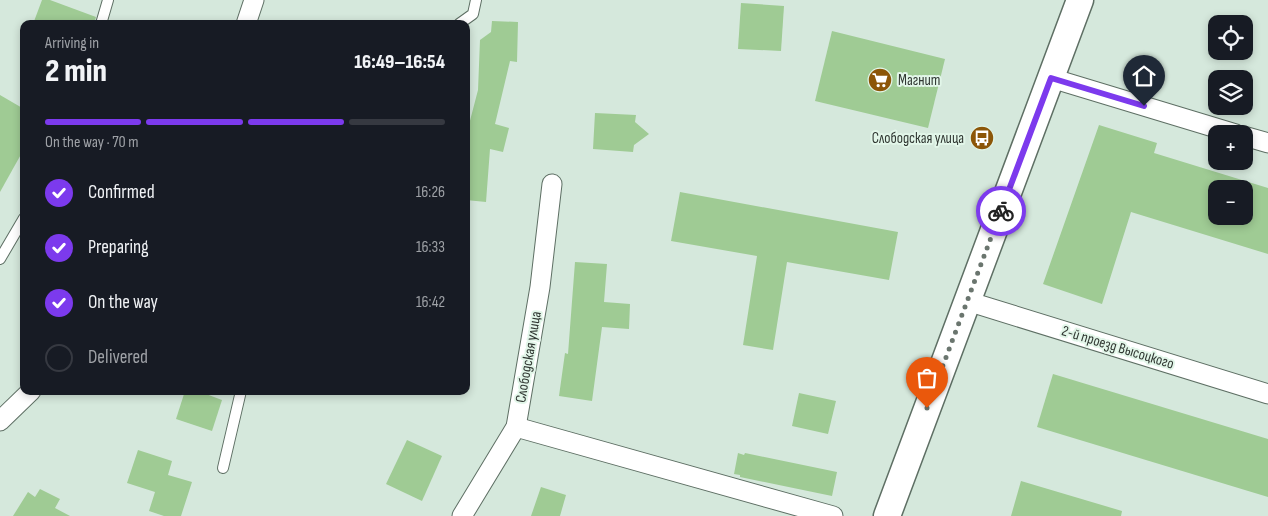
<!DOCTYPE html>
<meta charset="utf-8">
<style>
body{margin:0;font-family:"Sofia Sans Condensed",sans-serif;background:#20242c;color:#f1f3f6;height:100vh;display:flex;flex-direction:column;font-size:19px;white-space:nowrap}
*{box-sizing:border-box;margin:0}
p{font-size:16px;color:#9ea1a6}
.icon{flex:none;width:28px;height:28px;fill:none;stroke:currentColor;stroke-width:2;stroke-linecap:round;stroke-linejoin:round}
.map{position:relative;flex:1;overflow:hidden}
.drawer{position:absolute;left:20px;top:20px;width:450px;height:375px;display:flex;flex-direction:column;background:#171b24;border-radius:10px;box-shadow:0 2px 8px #0003}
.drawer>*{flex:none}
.controls{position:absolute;left:1208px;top:15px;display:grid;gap:10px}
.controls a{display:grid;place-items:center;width:45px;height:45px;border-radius:10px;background:#171b24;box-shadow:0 2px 8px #0003;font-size:25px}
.pin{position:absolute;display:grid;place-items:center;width:42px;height:42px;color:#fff;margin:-51px -21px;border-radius:50% 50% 50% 0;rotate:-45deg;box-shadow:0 0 5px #0007}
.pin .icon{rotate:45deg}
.courier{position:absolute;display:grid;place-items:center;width:50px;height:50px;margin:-25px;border:4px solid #7c3aed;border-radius:50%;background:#fff;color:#222;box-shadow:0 1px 6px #0007}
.overview em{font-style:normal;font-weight:800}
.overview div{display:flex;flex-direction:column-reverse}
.overview{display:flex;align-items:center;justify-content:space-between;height:85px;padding:0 25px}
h1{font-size:32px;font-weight:800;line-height:38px}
.bar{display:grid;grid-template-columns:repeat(4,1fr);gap:8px 5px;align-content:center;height:60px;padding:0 25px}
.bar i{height:6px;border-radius:4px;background:#363941}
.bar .current{background:#7c3aed}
.bar p{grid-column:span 4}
ol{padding:0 25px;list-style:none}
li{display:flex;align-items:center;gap:15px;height:55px}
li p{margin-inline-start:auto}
li .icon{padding:5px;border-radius:50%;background:#7c3aed;color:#fff;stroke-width:4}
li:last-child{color:#9ea1a6}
li i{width:28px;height:28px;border:2px solid #363941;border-radius:50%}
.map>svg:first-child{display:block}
.building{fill:#9fcb94;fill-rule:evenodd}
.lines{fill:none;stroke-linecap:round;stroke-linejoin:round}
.lane-casing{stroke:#5e6f64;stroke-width:12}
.street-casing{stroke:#5e6f64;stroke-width:21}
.secondary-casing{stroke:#5e6f64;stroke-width:29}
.lane{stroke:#fff;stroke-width:10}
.street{stroke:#fff;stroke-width:19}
.secondary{stroke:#fff;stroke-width:26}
.done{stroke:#6a756e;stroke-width:5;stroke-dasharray:0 9}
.route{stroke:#7c3aed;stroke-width:6}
.labels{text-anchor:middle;stroke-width:4;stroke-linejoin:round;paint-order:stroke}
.poi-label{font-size:15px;fill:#303732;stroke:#e2f6e9;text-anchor:start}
.street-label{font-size:15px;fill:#303732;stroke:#e2f6e9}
</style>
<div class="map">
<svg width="1268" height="516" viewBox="0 0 1268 516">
<rect width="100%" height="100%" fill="#d5e8dc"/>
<g class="building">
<polygon points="42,0 50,0 96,17 94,24 33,24"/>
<polygon points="741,3 784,6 781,51 738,49"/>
<polygon points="492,21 518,22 517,62 510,61 495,124 509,128 503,152 490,149 486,202 466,200 466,136 478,90 480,40 491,32"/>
<polygon points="832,31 945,59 928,128 815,101"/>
<polygon points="0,95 24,109 24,149 0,192"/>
<polygon points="595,113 636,115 635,122 649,134 634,145 633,152 593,149"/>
<path d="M 1099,125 L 1157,143 L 1154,153 L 1268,188 L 1268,254 L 1131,212 L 1102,304 L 1043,284 ZM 1216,189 L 1244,189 L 1244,216 L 1216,216 Z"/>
<polygon points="680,192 898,232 889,280 787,262 773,350 743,345 757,256 671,241"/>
<polygon points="575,262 607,264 604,302 630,304 629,329 602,327 592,401 559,396 565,353 568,354"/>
<polygon points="1053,374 1268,439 1268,497 1037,427"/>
<polygon points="185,391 198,391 222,400 212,431 176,419"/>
<polygon points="799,393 836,401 828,434 792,426"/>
<polygon points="407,440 442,456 422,501 386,484"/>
<polygon points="138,450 172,461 168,475 192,482 181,516 164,516 149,511 155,492 127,483"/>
<polygon points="738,453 744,455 745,453 837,472 832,496 740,477 740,475 734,474"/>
<polygon points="1021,481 1122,511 1121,516 1011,516"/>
<polygon points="541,487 566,495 560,516 531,516"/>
<polygon points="40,489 60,499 55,508 70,516 13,516 28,492 35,497"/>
</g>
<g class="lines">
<g class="lane-casing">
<g id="lane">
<polyline points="101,24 108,0"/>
<polyline points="459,24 473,14 476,0"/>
<polyline points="0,259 24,218"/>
<polyline points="223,468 241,391"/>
</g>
</g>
<g class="street-casing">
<g id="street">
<polyline points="246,24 254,0"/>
<polyline points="1051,78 1236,134"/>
<polyline points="1244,136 1268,143"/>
<polyline points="967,301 1268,394"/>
<polyline points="0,421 31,391"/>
<polyline points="516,427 833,516"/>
<polyline points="462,516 516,427 540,287 552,184"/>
</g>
</g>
<g class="secondary-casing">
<polyline id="secondary" points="887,516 1080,0"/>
</g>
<use href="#lane" class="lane"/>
<use href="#street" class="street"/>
<use href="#secondary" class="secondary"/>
</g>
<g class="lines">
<polyline class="done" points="927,408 1001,211"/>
<polyline class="route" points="1001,211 1051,78 1144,106"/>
</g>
<defs>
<g id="supermarket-disc" transform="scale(1.25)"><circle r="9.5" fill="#8c5608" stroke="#e2f6e9"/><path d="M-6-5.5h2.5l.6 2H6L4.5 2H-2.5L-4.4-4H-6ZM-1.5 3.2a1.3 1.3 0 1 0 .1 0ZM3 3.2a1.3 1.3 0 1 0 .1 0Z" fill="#fff"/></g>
<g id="bus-disc" transform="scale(1.25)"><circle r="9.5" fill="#8c5608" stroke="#e2f6e9"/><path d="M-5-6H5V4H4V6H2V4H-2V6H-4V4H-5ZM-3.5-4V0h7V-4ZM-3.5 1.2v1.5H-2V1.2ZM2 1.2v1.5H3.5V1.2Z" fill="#fff"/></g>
</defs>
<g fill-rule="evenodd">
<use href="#supermarket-disc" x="880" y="80"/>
<use href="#bus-disc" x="982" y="138"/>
</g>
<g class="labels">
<g class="poi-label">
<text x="898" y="85">Магнит</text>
<text x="964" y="143" text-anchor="end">Слободская улица</text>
</g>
<g class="street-label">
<text transform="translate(1118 347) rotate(17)" y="5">2-й проезд Высоцкого</text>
<text transform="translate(528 357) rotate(-80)" y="5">Слободская улица</text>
</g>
</g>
</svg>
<div class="controls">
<a><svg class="icon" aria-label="locate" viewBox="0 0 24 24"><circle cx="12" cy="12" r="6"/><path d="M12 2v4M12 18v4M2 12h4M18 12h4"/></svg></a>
<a><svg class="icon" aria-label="layers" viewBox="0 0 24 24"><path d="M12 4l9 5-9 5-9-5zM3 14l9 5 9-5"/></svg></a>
<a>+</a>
<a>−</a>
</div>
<div class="pin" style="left:927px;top:408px;background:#ea580c"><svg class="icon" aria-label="bag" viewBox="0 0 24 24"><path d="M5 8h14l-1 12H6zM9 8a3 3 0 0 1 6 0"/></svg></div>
<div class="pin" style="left:1144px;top:106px;background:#1f2937"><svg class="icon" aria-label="home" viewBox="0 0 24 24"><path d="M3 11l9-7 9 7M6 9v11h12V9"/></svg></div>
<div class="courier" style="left:1001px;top:211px"><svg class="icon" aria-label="bike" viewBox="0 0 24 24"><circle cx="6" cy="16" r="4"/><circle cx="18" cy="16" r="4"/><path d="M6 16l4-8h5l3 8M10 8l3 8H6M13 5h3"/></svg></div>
<section class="drawer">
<div class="overview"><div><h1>2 min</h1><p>Arriving in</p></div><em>16:49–16:54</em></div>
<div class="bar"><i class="current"></i><i class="current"></i><i class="current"></i><i></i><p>On the way · 70 m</p></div>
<ol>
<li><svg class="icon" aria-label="check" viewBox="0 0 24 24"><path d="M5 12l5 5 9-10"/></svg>Confirmed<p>16:26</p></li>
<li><svg class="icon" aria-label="check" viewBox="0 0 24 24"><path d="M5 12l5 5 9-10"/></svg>Preparing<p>16:33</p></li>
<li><svg class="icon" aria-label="check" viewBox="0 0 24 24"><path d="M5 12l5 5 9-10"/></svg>On the way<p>16:42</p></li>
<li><i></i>Delivered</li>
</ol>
</section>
</div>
